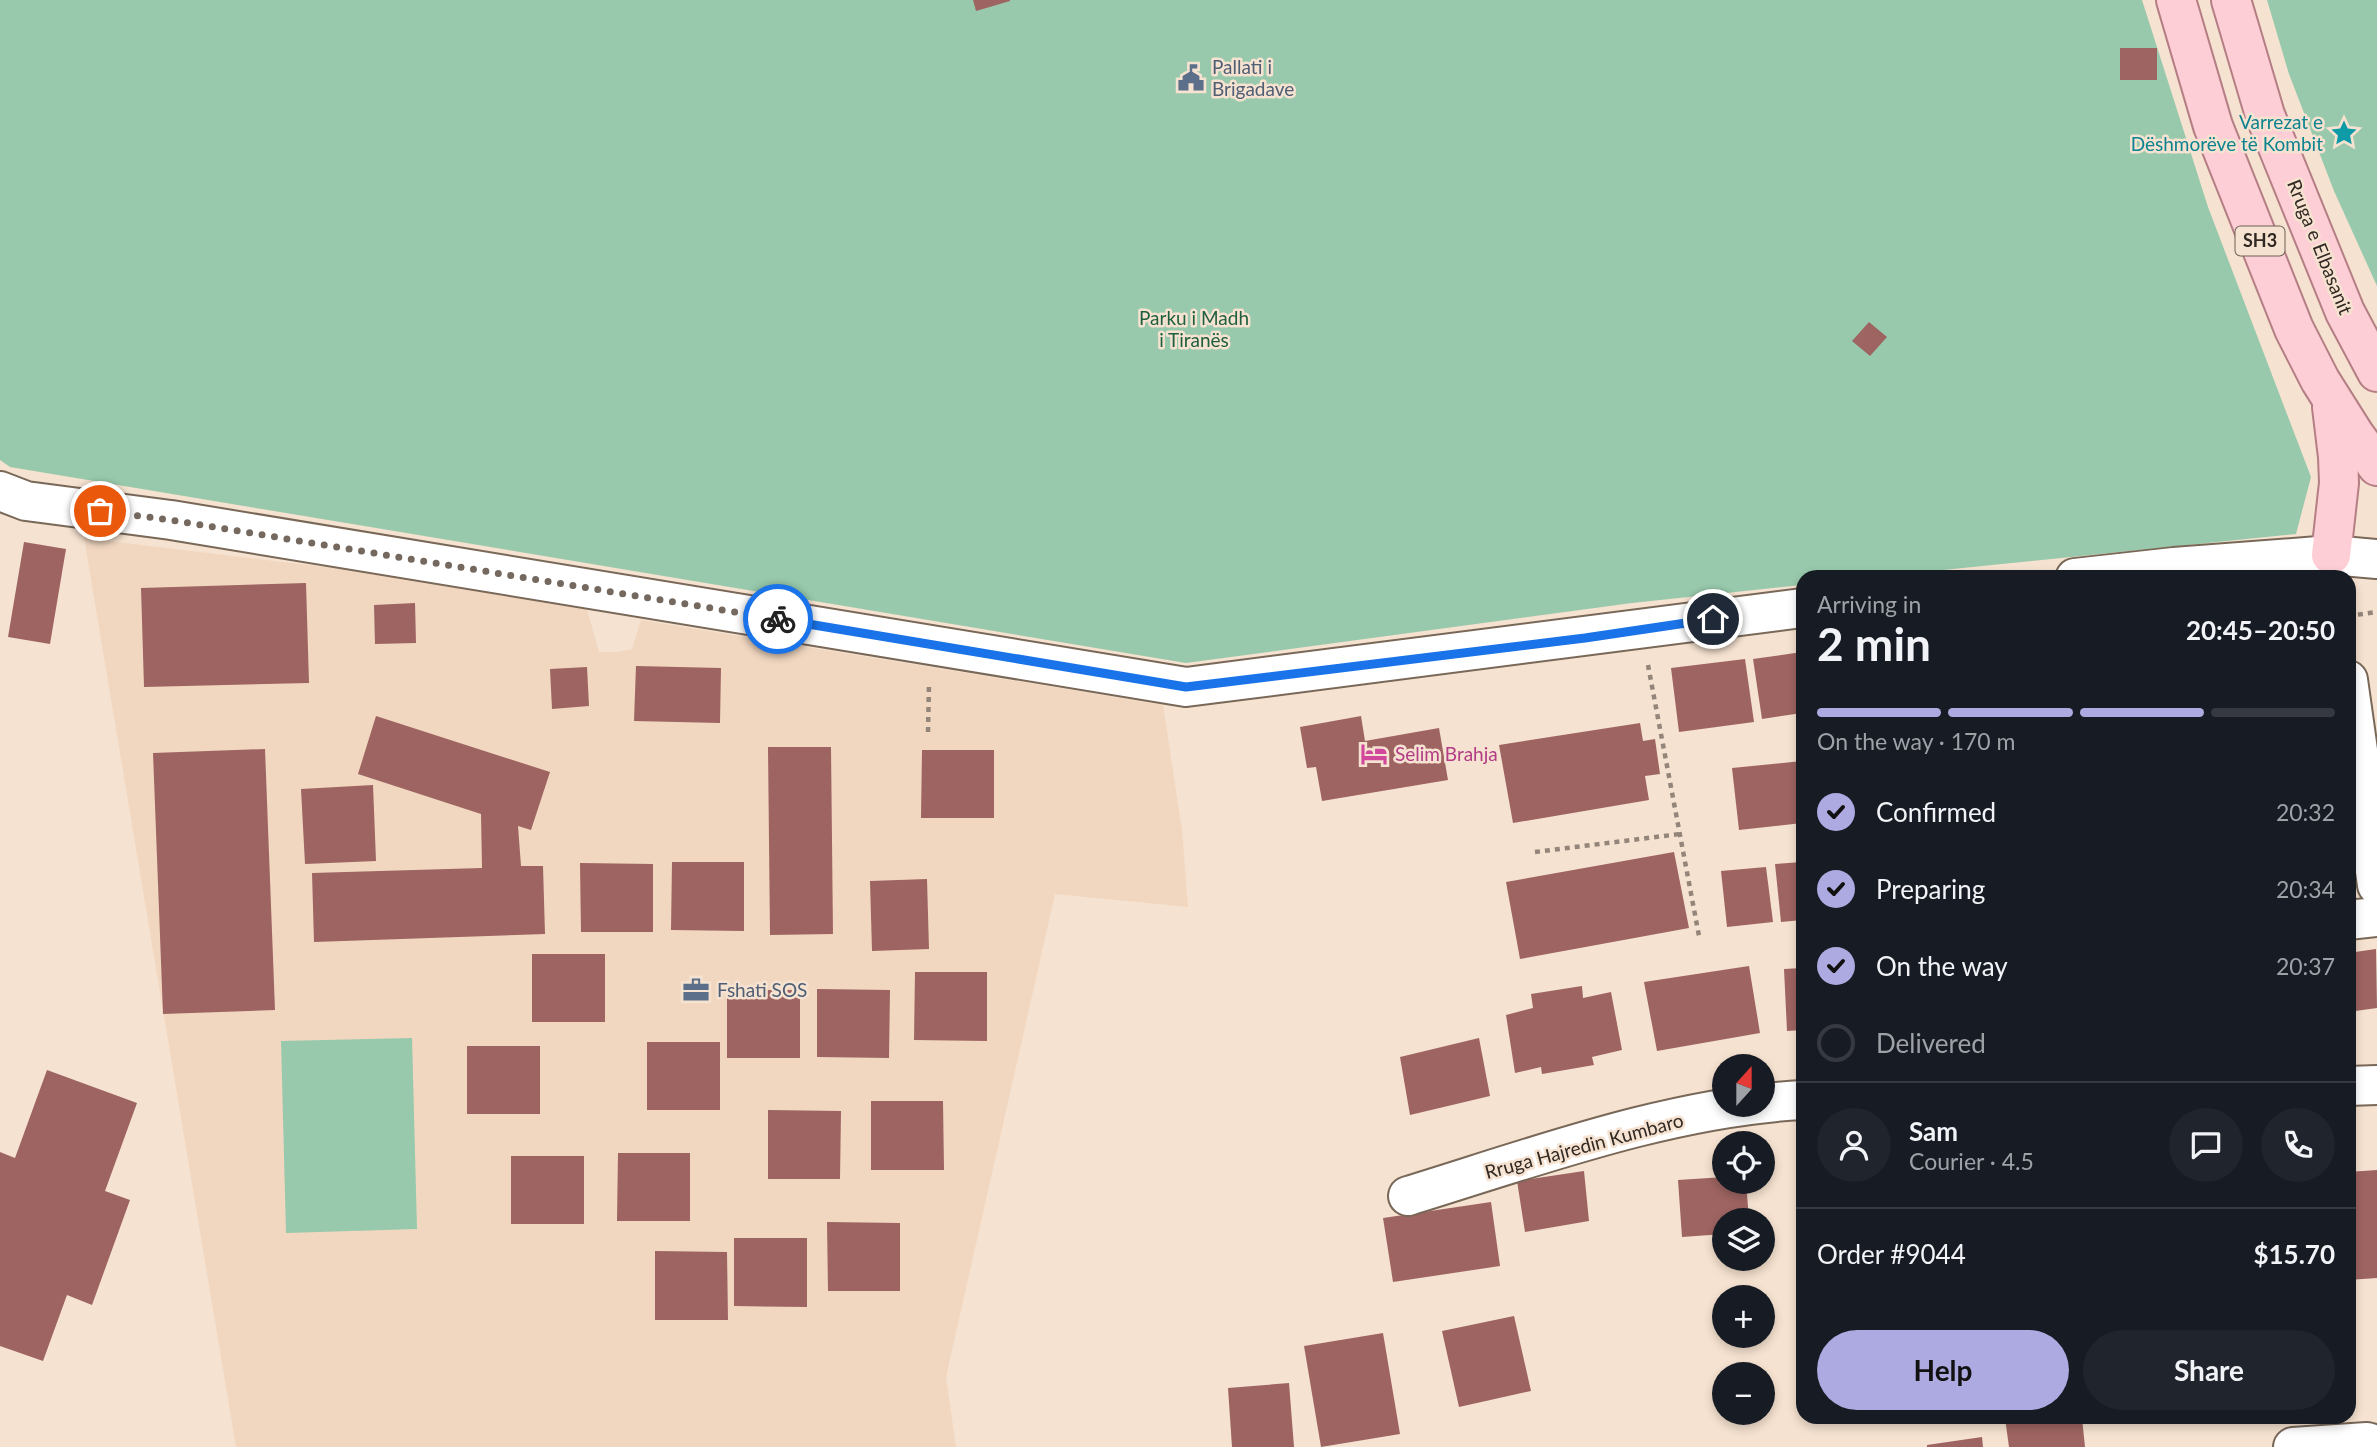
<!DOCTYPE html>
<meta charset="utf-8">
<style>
body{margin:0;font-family:Lato,sans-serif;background:#20242c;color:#f1f3f6;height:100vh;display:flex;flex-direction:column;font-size:26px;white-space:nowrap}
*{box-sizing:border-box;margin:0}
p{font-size:23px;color:#9ea1a6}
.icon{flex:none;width:38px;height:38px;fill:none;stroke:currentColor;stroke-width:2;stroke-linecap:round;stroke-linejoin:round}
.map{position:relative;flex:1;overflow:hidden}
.drawer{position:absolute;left:1796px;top:570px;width:560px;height:854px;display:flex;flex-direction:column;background:#171b24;border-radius:21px;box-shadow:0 4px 10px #0003}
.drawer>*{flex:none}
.needle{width:46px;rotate:21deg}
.controls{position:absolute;left:1712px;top:1054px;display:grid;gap:14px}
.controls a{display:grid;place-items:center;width:63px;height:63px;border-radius:50%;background:#171b24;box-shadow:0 4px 10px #0003;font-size:35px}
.pin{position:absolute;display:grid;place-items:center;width:60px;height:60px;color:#fff;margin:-30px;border:4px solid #fff;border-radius:50%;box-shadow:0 2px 7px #0007}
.courier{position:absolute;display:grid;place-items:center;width:70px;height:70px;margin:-35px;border:5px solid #1a73e8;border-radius:50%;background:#fff;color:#222;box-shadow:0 2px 9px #0007}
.summary em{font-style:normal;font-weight:700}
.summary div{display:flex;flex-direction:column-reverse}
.summary{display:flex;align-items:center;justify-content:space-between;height:119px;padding:0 21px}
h1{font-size:46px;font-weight:700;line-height:52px}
.bar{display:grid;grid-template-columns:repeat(4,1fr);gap:10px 7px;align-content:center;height:84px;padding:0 21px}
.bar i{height:9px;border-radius:5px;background:#363941}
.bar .active{background:#ada9e1}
.bar p{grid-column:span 4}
.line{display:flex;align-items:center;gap:18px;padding:0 21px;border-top:2px solid #363941}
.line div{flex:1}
.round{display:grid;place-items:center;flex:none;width:74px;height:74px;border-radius:37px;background:#20242c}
ol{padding:0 21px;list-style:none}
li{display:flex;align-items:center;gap:21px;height:77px}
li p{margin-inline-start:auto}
li .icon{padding:7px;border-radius:50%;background:#ada9e1;color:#111;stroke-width:4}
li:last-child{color:#9ea1a6}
li i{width:38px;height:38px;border:4px solid #363941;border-radius:50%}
.button{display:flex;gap:14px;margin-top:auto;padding:14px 21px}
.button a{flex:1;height:80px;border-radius:42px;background:#ada9e1;color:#111;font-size:28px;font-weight:700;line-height:80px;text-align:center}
.button a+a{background:#20242c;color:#f1f3f6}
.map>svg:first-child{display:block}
.built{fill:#f1d7c0}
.green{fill:#98c9ac}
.building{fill:#9e6461}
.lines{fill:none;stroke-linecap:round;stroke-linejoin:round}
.minor-casing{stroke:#796858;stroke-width:42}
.major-casing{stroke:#b47e84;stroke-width:42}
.path{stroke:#938579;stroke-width:4.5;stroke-dasharray:5 5;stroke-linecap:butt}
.minor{stroke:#fff;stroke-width:38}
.major{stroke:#fdced5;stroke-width:38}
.done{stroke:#75695f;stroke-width:7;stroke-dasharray:0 12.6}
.route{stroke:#1a73e8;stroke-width:9}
.labels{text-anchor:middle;stroke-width:5;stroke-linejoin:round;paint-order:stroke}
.shield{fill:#f6e2d0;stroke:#6b6056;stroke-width:2}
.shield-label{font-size:18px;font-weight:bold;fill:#302822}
.service-label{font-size:19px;fill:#4e5e75;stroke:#f6e2d0;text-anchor:start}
.culture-label{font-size:19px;fill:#0d838f;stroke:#f6e2d0;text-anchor:end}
.street-label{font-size:19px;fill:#302822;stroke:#f6e2d0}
.park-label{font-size:19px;fill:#1d5f3f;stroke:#f6e2d0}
.hotel-label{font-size:19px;fill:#b23c85;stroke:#f6e2d0;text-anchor:start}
</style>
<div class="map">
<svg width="2377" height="1447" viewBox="0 0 2377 1447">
<rect width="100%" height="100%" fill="#f6e2d0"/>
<polygon class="built" points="84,538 350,570 587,609 599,652 617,652 632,649 641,620 1163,705 1182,830 1188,907 1055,894 946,1377 956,1447 236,1447"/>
<g class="green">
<polygon points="0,0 2142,0 2208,207 2311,477 2296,534 1874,577 1802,578 1802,585 1632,603 1186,663 10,467 0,460"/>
<polygon points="2267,0 2377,0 2377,286 2334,191 2289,74"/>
<polygon points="412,1038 417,1229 286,1233 281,1041"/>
</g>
<g class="building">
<polygon points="973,0 1010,0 1010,1 976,11"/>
<rect x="2120" y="48" width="37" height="32"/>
<polygon points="1869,322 1887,337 1870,356 1852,341"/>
<polygon points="24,542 66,549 50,644 8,637"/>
<polygon points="306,583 309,683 144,687 141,588"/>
<polygon points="415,603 416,643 375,644 374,605"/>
<polygon points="1802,652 1802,713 1762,719 1753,659"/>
<polygon points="1745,659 1754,722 1679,732 1671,668"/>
<polygon points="636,666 721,668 720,723 634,721"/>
<polygon points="587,667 589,706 552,709 550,669"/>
<polygon points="376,716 550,772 531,830 518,826 521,866 543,866 545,934 314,942 312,873 482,868 481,814 358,774"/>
<polygon points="1361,716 1365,741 1439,728 1448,780 1322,801 1316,767 1307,768 1300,727"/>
<polygon points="1640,723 1643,741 1655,739 1660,774 1645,776 1649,800 1513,823 1499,745"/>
<polygon points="768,747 831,747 833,934 770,935"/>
<polygon points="265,749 275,1010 163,1014 153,753"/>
<polygon points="922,750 994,750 994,818 921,818"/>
<polygon points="1802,761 1802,823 1739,830 1732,768"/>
<polygon points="373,785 376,861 305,864 301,789"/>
<polygon points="1674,852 1689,928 1520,959 1506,882"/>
<polygon points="672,862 744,862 744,931 671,930"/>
<polygon points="1802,862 1802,920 1781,922 1775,864"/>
<polygon points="580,863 653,864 653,932 581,932"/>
<polygon points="1766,867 1773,922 1727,927 1721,871"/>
<polygon points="927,879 929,949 872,951 870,881"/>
<polygon points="2376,949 2377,1008 2348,1012 2348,953"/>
<rect x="532" y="954" width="73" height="68"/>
<polygon points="1749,966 1760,1033 1657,1051 1644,982"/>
<polygon points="1802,968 1802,1030 1787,1031 1784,969"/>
<polygon points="915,972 987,972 987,1041 914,1040"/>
<polygon points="1582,986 1583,998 1611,992 1622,1050 1592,1057 1594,1065 1542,1074 1541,1067 1515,1073 1506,1015 1533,1008 1531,994"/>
<polygon points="817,989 890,990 889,1058 817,1057"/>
<rect x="727" y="990" width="73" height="68"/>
<polygon points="1479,1038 1490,1096 1410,1115 1400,1057"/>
<rect x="647" y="1042" width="73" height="68"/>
<rect x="467" y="1046" width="73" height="68"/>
<polygon points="47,1070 137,1103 105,1191 130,1200 92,1305 67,1295 43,1361 0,1346 0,1152 15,1158"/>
<polygon points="871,1101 943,1101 944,1170 871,1170"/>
<polygon points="768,1110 841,1111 840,1179 768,1179"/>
<polygon points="618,1153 690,1153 690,1221 617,1221"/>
<rect x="511" y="1156" width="73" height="68"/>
<polygon points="2377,1170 2377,1278 2348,1280 2348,1172"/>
<polygon points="1584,1171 1589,1221 1525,1232 1517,1181"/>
<polygon points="1724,1177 1724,1181 1746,1181 1749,1220 1724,1220 1724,1234 1682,1237 1678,1180"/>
<polygon points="1491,1202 1500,1266 1393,1282 1383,1218"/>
<polygon points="827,1222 900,1223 900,1291 828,1291"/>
<polygon points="734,1238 807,1238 807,1307 734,1306"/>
<polygon points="655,1251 727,1252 728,1320 655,1320"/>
<polygon points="1514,1316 1531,1391 1459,1407 1442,1331"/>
<polygon points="1383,1333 1400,1434 1321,1447 1304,1346"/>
<polygon points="1289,1383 1294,1447 1232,1447 1228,1388"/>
<polygon points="2005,1418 2082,1418 2085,1447 2009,1447"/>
<polygon points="1982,1437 1983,1447 1927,1447 1927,1445"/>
</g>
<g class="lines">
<g class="minor-casing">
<g id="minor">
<polyline points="0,491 26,501 171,520 1186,687 1802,608"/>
<polyline points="2075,578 2174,567 2331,555 2377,559"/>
<polyline points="2348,680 2377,885"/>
<polyline points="2348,920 2377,917"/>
<polyline points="2348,1086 2377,1085"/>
<path d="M 1408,1196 C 1535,1157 1670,1107 1802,1100"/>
<polyline points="2293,1447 2367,1442 2377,1445"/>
</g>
</g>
<g class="major-casing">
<g id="major">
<polyline points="2176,0 2213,126 2294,329 2320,380 2354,434 2377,466"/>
<polyline points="2231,0 2265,115 2345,312 2377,372"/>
<polyline points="2331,555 2339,483 2338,457 2332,407"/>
</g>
</g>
<g class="path">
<polyline points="2348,616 2377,612"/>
<polyline points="1648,665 1699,936"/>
<polyline points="928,732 929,684"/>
<polyline points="1535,852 1680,834"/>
</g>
<use href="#minor" class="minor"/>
<use href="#major" class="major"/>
</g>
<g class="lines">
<polyline class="done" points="100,511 171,520 778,619"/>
<polyline class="route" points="778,619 1186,687 1585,638 1713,619"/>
</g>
<defs>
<g id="civic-bare" transform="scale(2.1)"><path d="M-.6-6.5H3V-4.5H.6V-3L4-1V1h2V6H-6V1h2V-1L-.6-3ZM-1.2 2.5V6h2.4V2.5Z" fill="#5c6f8a" stroke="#f6e2d0" stroke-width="2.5" paint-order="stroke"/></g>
<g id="sight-bare" transform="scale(2.1)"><path d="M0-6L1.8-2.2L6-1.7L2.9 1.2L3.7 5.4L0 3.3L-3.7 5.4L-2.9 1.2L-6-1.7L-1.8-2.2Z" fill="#0f9aa8" stroke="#f6e2d0" stroke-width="2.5" paint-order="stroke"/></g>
<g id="hotel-bare" transform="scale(2.1)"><path d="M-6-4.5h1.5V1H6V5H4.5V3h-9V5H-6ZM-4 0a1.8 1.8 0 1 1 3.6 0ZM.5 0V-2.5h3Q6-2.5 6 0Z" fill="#d1479c" stroke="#f6e2d0" stroke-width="2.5" paint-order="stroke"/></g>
<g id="office-bare" transform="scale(2.1)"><path d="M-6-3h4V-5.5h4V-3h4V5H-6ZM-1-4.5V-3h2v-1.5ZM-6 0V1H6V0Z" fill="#5c6f8a" stroke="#f6e2d0" stroke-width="2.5" paint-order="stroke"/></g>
</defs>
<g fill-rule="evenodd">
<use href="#civic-bare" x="1191" y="78"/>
<use href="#sight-bare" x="2344" y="133"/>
<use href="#hotel-bare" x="1374" y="754"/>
<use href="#office-bare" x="696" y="990"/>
</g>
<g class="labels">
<rect class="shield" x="2235.5" y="226.5" width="49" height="29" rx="5"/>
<g class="shield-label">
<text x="2260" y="247">SH3</text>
</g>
<g class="service-label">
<text x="1212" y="74">Pallati i<tspan x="1212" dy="22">Brigadave</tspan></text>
<text x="717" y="997">Fshati SOS</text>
</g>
<g class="culture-label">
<text x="2323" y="129">Varrezat e<tspan x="2323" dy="22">Dëshmorëve të Kombit</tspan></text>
</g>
<g class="street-label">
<text transform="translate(2320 247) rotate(68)" y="7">Rruga e Elbasanit</text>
<text transform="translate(1584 1146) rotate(-15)" y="7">Rruga Hajredin Kumbaro</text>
</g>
<g class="park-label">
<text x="1194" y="325">Parku i Madh<tspan x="1194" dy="22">i Tiranës</tspan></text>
</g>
<g class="hotel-label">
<text x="1395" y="761">Selim Brahja</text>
</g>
</g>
</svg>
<div class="controls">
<a><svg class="needle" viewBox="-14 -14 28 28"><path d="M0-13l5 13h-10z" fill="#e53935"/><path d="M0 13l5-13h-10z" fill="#9ea1a6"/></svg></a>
<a><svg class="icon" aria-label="locate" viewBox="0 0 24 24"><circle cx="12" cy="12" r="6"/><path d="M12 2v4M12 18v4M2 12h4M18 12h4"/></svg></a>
<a><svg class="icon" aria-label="layers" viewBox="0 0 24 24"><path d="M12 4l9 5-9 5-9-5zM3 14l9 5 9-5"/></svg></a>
<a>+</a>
<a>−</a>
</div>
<div class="pin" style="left:100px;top:511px;background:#ea580c"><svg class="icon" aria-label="bag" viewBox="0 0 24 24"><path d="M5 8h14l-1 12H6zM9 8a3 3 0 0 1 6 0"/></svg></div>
<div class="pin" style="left:1713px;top:619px;background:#1f2937"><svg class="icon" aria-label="home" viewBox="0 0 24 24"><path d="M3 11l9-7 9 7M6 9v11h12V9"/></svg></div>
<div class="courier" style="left:778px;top:619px"><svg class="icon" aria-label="bike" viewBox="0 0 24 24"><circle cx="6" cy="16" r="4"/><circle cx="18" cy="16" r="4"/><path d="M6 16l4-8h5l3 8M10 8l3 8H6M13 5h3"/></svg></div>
<section class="drawer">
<div class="summary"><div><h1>2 min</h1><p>Arriving in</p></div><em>20:45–20:50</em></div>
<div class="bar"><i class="active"></i><i class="active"></i><i class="active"></i><i></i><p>On the way · 170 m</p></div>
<ol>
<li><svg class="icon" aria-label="check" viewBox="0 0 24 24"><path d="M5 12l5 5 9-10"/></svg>Confirmed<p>20:32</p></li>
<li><svg class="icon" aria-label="check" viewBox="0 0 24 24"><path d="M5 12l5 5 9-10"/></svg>Preparing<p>20:34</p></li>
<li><svg class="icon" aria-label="check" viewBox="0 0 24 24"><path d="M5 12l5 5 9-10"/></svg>On the way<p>20:37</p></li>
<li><i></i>Delivered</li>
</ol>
<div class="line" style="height:126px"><a class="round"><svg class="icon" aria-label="person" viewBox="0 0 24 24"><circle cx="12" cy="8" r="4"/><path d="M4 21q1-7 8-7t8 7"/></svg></a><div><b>Sam</b><p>Courier · 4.5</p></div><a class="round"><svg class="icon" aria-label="chat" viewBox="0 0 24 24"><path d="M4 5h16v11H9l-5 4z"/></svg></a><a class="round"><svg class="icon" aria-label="phone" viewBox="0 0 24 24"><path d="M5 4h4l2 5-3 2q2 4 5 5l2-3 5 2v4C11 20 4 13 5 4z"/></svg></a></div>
<div class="line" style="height:91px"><div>Order #9044</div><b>$15.70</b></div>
<div class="button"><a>Help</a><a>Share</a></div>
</section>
</div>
